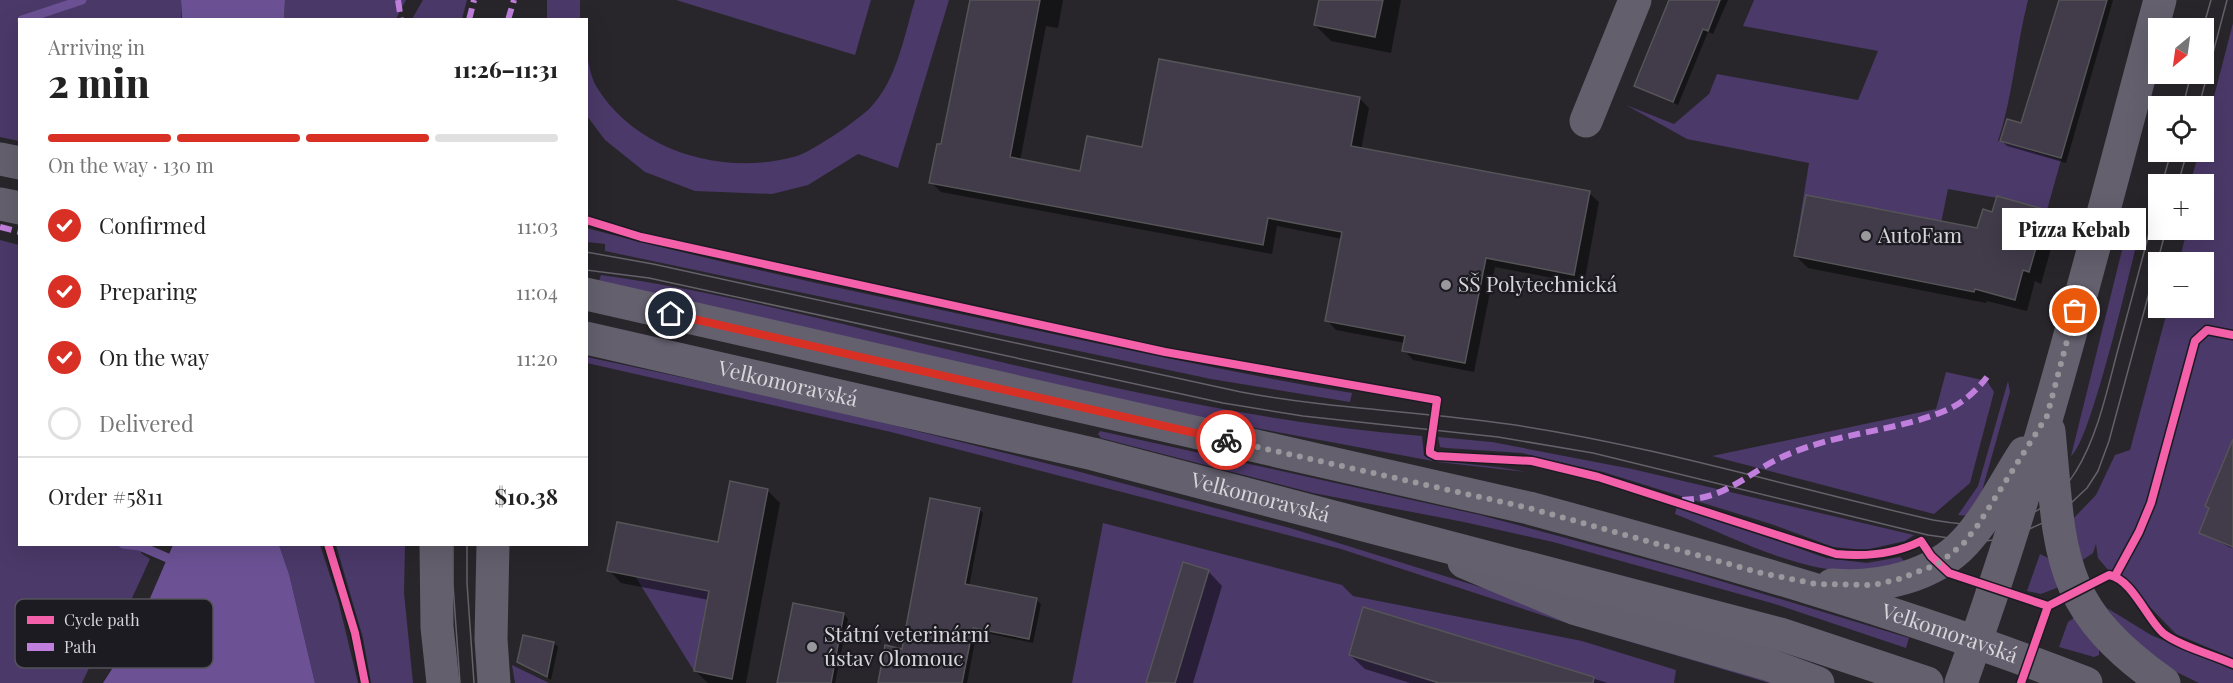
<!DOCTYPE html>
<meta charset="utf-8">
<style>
body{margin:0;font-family:"Playfair Display",serif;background:#f2f2f2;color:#222;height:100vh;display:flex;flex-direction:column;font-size:22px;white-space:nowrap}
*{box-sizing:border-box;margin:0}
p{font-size:20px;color:#767676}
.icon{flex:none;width:33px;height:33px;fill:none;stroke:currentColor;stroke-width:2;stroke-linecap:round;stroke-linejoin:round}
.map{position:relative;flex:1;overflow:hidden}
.drawer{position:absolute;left:18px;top:18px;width:570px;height:528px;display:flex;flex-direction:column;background:#fff;border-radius:0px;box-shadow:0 6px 24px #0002}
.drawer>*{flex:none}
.needle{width:39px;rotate:209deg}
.tools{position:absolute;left:2148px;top:18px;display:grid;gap:12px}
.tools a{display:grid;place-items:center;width:66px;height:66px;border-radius:0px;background:#fff;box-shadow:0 6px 24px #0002;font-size:30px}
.pin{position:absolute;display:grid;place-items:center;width:51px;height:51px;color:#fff;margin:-26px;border:3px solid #fff;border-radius:50%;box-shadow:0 2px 6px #0007}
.courier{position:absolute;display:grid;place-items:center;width:60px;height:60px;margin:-30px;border:4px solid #d93025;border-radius:50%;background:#fff;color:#222;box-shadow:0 2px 8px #0007}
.bubble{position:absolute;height:42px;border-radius:0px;background:#fff;box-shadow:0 6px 24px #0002;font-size:20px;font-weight:800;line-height:42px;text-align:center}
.summary em{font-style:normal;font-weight:800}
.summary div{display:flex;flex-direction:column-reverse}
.summary{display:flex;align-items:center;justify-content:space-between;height:102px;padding:0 30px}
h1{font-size:39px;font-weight:800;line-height:45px}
.bar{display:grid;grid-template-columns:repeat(4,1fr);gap:9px 6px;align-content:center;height:72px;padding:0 30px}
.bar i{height:8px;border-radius:4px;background:#e0e0e0}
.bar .current{background:#d93025}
.bar p{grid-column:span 4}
.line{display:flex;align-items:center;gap:15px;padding:0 30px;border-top:2px solid #e0e0e0}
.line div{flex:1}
ol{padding:0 30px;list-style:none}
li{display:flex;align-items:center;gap:18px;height:66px}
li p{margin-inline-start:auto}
li .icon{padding:6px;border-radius:50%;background:#d93025;color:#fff;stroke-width:4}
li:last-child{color:#767676}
li i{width:33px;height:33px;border:3px solid #e0e0e0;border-radius:50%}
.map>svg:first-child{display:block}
.green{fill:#4b3969}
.water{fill:#6c5295}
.shadow{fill:#0007}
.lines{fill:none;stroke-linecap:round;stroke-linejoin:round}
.stream{stroke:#6c5295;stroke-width:9}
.building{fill:#413b4a;stroke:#555457;stroke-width:1.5}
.minor{stroke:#645f6d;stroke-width:33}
.major{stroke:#64606e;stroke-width:33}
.tram{stroke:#64616a;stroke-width:1.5}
.quiet{stroke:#c07fdc;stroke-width:6;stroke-dasharray:12 6;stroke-linecap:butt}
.cycleway-casing{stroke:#1d1b22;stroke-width:11}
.cycleway{stroke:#f560ab;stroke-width:8}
.done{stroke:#99989c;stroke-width:6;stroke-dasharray:0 10.8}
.route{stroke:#d93025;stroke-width:8}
.poi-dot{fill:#99989c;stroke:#1d1b22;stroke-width:2}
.labels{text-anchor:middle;stroke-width:4.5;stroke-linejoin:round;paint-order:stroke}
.poi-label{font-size:21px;fill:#d6d5d9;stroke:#1d1b22;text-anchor:start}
.street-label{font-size:21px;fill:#d6d5d9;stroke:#1d1b22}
.key{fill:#1d1b22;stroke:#545359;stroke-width:1.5}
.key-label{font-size:16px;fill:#d6d5d9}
</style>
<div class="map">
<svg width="2233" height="683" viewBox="0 0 2233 683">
<rect width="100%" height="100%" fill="#28262b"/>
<g class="green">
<polygon points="0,0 181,0 181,19 20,20 19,141 0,137"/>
<polygon points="285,0 406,0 396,19 284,19"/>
<polygon points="423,0 467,0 462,19 412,19"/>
<rect x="547" y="0" width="33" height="19"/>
<polygon points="676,0 871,0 855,55"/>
<path d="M 915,0 L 949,0 L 898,168 L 858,154 L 808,185 L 772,194 L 695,191 L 645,172 L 605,140 L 587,116 L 587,55 C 589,65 591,77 596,86 C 636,152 725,177 797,156 C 813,151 858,120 870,108 C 897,80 904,36 915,0 Z"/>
<path d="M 1754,0 L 2028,0 C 2016,47 2013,96 1998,141 L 2061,160 L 2047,210 L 1999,196 L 1997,198 L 1948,189 L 1935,252 L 1936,220 L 1806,195 L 1794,256 L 1809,163 L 1687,139 L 1626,105 L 1674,124 L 1709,94 L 1717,74 L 1858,100 L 1878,51 L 1743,26 Z"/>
<polygon points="2233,23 2233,658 2176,634 2145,602 2129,595 2098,558 2096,544 2093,553 2078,563 2070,522 2096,495 2115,455 2130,450 2168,308 2204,308 2204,262 2179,262 2185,238 2179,230 2204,230 2204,184 2190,184 2199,152 2204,152 2204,135"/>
<path d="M 586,228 C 716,262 848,290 979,318 C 1103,345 1227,372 1352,393 L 1350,402 L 1211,379 L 605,251 L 605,244 L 587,242 Z"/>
<path d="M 2126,234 L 2138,238 C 2130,270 2090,444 2071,456 Z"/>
<polygon points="0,240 19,245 20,544 143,545 141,553 150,559 121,622 110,623 82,683 0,683"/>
<path d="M 601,275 C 710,290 817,318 924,344 C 1089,383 1253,422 1422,436 L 1424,456 C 1456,466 1492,464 1526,472 L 1438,462 L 1207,419 L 599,281 Z"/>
<polygon points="587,357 824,408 1069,469 1290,528 1789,683 1769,683 1557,620 1341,549 891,432 587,363"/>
<polygon points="1946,372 1987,381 1994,392 1970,483 1934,514 1712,456 1936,409"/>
<polygon points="2008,381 2010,392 1982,491 1971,516 1958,515 1978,486"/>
<polygon points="1100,431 1480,515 1681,569 1909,638 1906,648 1775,604 1553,542 1464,522 1313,493 1101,438 1098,434"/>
<polygon points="1438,437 1492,442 1632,469 1914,535 1905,541 1865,550 1833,547 1771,524 1603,472 1522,453 1446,448 1440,447"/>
<path d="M 1677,505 L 1826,558 L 1867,563 L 1900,557 L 1908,565 C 1825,589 1750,544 1675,514 Z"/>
<polygon points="1103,523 1342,585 1353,596 1582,641 1676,670 1674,683 1072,683"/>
<polygon points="279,545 320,545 338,600 358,683 315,683 289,574"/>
<polygon points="336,545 405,545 404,593 413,683 371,683 363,638"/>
<polygon points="2040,554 2048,558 2059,587 2041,594 2027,591"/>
<polygon points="635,576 709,591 694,671"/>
<polygon points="2107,608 2151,635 2233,670 2233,683 2199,683 2166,667 2131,641"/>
<polygon points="2075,617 2099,647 2099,655 2094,657 2059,647 2068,622"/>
<polygon points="512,665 549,683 515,683"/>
</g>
<g class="water">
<polygon points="181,0 285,0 284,19 182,19"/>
<polygon points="173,545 279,545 289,574 315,683 103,683 135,633"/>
</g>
<g class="shadow">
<polygon points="971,0 1063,0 1058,28 1046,26 1020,161 1082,173 1143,148 1359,98 1369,108 1361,150 1589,193 1599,202 1584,284 1495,267 1474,372 1413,360 1404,350 1405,343 1336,330 1327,320 1342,239 1277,226 1272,254 941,192 931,182 942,146"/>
<polygon points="1320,0 1401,0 1391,53 1331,41 1315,25"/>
<polygon points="1670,0 1728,0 1713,34 1708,32 1678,105 1635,86"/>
<polygon points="2060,0 2113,0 2066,163 2007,146 2002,141 2022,125"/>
<polygon points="2046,212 2058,224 2041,284 2035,281 2027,311 1987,301 1986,303 1808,268 1796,256 1978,230 1993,214"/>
<polygon points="2233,458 2233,544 2231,548 2202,533"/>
<polygon points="767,490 780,503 746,683 708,683 695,671 709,600 621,583 609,570 719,544"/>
<polygon points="979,509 983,513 969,587 1036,600 1041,604 1033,643 977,631 967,683 879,683 903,650"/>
<polygon points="1208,571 1222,586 1193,683 1147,683"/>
<polygon points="1364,609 1608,683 1410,683 1365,669 1350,655"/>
<polygon points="844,614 848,619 835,683 779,683"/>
<polygon points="554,643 558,647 551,680 519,661"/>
</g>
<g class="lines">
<g class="stream">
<polyline points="22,20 82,0"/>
<polyline points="123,544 140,546 177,562"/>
</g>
</g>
<g class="building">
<polygon points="970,0 1040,0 1010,157 1080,171 1087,136 1142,147 1159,59 1360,97 1351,146 1590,191 1574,275 1486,258 1465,363 1402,351 1405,336 1325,321 1342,232 1268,218 1263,245 929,183 937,144 941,144"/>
<polygon points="1319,0 1383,0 1375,37 1314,25"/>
<polygon points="1669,0 1720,0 1708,31 1703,29 1673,102 1634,86"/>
<polygon points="2059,0 2107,0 2061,158 2000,141 2007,119 2021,123"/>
<polygon points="1806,195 1977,228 1983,209 1992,212 1997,196 2047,210 2029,272 2023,270 2015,300 1975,289 1974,292 1794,256"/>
<polygon points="2233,439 2233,547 2199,533 2209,508 2205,506"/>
<polygon points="730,481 768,489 732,679 694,671 709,591 607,571 617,522 718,542"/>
<polygon points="930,498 980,508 965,584 1037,598 1029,639 973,628 962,683 878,683 885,645 902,649"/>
<polygon points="1183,562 1209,570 1193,623 1175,683 1146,683"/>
<polygon points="793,603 844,613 831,683 777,683"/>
<polygon points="1363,607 1594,677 1593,683 1439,683 1349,655"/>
<polygon points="523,635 554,642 547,677 517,662"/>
</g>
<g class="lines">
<g class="minor">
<polyline points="1586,121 1635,0"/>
<polyline points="436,544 437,627 443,683"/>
<polyline points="493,544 491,639 494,683"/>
<polyline points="1464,562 1576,609 1770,665 1818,683"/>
</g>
<g class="major">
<polyline points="0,159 20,163"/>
<polyline points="0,204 20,208"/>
<path id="s1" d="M 586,294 L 1529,508 C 1717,559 1904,612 2086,683"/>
<path id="s2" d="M 586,338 L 1093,454 L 1780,634 L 1927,683"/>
<path d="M 2049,431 C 2061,554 2054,605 2164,683"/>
<path d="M 1832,585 C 1878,589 1933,577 1965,542 C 1989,516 2005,482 2024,453"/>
<path d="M 1961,683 C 2042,460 2098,229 2160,0"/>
</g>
<g class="tram">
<polyline points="2203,28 2211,0"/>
<polyline points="2183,106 2191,74"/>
<polyline points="2199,106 2227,0"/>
<polyline points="2162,184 2171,152"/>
<polyline points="2178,184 2187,152"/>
<path d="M 586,252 L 653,264 L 1241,392 C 1330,409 1419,411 1508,424 C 1652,445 1792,488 1933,520 C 1951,523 1970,526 1988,525 C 2081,519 2098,425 2117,353 C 2131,301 2145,250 2158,198"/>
<polyline points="586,270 649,278 1223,403 1303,416 1498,437 1593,453 1928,535 1977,542 2009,538 2056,517 2087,488 2098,471 2109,441 2166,230"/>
<polyline points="453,544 453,585 460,683"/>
<polyline points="467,544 467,583 474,683"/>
</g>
<g class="quiet">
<polyline points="398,0 401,20"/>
<polyline points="469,20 474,0"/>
<polyline points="508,20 514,0"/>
<polyline points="0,227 20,232"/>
<path d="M 1682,500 C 1717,499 1736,484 1765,466 C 1824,431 1891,435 1949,409 C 1964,402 1977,390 1987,377"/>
</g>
<g class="cycleway-casing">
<g id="cycleway">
<path d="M 586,220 L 641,237 L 1165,352 L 1437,400 L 1430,449 L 1430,453 L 1436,456 L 1532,461 L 1598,477 L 1836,554 C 1865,557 1895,554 1921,541 L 1931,556 L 1949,573 L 2048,606"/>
<polyline points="328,544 355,633 365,683"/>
<polyline points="2115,576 2139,532 2151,503 2195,341 2207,330 2233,335"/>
<path d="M 2021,683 L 2048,606 L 2109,575 C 2132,579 2147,619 2163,633 C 2179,646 2214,655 2233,664"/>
</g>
</g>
<use href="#cycleway" class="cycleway"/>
</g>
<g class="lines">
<polyline class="done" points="1226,440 1529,508 1761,573 1816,584 1874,585 1899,579 1938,564 1963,544 1978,525 2047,416 2075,311"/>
<polyline class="route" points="671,314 1226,440"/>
</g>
<g class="poi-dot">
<circle cx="1866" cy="236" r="6"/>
<circle cx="1446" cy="285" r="6"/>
<circle cx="812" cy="647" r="6"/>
</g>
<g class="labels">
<g class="poi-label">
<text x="1878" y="243">AutoFam</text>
<text x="1458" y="292">SŠ Polytechnická</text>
<text x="824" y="642">Státní veterinární<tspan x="824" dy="24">ústav Olomouc</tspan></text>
</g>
<g class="street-label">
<text dy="7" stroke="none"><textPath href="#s2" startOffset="207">Velkomoravská</textPath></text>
<text dy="7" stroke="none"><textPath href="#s2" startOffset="693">Velkomoravská</textPath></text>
<text dy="7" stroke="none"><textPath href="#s1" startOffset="1406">Velkomoravská</textPath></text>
</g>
</g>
<rect x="15" y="599" width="198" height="69" rx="9" class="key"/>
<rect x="27" y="616" width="27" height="8" fill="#f560ab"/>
<rect x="27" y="643" width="27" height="8" fill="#c07fdc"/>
<g class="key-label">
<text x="64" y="626">Cycle path</text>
<text x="64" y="653">Path</text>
</g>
</svg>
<div class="tools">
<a><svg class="needle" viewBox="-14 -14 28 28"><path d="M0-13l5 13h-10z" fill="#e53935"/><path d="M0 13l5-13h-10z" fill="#767676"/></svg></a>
<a><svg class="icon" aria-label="locate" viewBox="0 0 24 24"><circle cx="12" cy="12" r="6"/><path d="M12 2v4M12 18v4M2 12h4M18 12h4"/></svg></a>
<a>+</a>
<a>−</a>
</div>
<div class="pin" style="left:2075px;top:311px;background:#ea580c"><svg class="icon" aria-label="bag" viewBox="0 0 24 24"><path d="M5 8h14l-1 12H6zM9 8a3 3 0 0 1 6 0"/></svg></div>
<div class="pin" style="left:671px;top:314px;background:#1f2937"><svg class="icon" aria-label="home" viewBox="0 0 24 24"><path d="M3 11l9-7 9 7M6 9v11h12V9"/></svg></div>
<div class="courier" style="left:1226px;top:440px"><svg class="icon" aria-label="bike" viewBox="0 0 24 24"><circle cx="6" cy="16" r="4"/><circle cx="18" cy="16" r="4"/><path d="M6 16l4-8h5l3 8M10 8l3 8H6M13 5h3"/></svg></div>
<div class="bubble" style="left:2002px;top:208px;width:144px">Pizza Kebab</div>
<section class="drawer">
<div class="summary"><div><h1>2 min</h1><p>Arriving in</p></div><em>11:26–11:31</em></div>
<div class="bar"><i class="current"></i><i class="current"></i><i class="current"></i><i></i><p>On the way · 130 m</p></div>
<ol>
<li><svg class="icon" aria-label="check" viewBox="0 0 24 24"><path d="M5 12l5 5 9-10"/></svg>Confirmed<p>11:03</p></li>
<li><svg class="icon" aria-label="check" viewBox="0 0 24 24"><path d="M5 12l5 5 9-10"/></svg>Preparing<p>11:04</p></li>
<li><svg class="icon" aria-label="check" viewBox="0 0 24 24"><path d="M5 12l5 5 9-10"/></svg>On the way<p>11:20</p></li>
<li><i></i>Delivered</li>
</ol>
<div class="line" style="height:78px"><div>Order #5811</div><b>$10.38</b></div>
</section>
</div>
